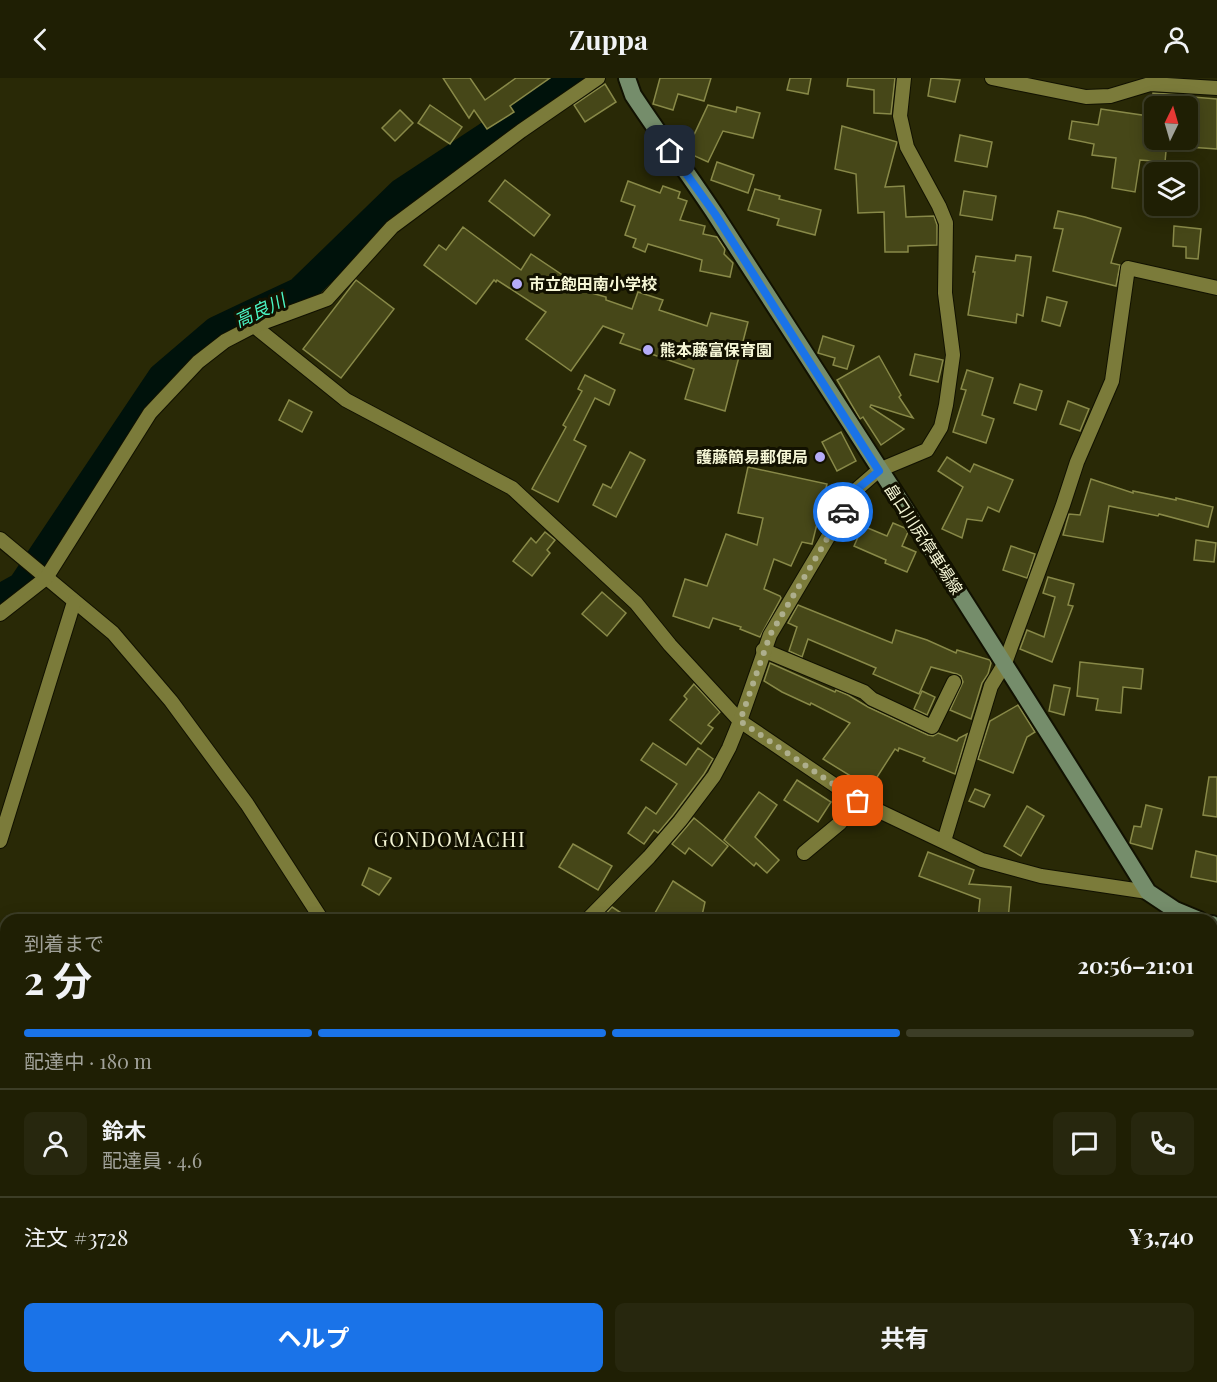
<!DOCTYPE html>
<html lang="ja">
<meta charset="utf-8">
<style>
body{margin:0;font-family:"Playfair Display","Noto Sans JP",serif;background:#27270e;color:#f1f3f6;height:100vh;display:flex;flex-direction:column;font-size:22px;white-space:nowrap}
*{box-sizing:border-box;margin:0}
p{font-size:20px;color:#a1a29a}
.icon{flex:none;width:33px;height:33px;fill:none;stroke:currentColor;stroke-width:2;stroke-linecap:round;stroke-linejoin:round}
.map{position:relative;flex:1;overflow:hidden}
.sheet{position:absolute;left:0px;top:836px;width:1218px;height:470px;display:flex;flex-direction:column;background:#1f1f04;border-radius:18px 18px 0 0;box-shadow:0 3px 15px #0003,0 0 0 2px #3c3d26}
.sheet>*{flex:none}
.needle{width:39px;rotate:5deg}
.buttons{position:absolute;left:1144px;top:18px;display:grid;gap:12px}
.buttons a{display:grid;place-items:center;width:54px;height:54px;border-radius:9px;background:#1f1f04;box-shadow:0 3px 15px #0003,0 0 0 2px #3c3d26;font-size:30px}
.pin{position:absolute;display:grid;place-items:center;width:51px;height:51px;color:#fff;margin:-26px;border-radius:12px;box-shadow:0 3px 9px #0006}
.courier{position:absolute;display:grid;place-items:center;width:60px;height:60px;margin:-30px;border:4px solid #1a73e8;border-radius:50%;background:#fff;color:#222;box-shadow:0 2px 8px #0007}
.overview em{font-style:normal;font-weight:700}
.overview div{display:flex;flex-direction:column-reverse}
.overview{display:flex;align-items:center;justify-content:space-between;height:102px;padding:0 24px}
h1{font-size:39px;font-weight:700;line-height:45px}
.bar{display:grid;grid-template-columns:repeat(4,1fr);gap:9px 6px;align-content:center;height:72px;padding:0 24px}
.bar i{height:8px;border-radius:4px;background:#3c3d26}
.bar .active{background:#1a73e8}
.bar p{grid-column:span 4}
.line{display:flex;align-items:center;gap:15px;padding:0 24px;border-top:2px solid #3c3d26}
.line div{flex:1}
.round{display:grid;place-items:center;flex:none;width:63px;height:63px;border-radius:9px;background:#27270e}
.cta{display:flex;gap:12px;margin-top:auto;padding:12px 24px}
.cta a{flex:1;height:69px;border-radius:9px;background:#1a73e8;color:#fff;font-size:24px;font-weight:700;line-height:69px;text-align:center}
.cta a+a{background:#27270e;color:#f1f3f6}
header{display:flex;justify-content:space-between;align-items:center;height:78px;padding:0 24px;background:#1f1f04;font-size:27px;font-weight:700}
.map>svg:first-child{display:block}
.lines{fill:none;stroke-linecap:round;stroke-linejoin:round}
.river{stroke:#00120b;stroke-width:30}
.building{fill:#464718;stroke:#888948;stroke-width:1.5}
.minor-casing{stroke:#111101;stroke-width:16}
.secondary-casing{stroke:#111101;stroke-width:20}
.minor{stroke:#7b7b3a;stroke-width:14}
.secondary{stroke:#758d6b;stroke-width:16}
.done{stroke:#aeaf8d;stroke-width:6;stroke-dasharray:0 10.8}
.route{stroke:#1a73e8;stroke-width:8}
.poi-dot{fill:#b5acf8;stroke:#121100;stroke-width:2}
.labels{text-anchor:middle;stroke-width:6;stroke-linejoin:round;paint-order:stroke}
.poi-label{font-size:16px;font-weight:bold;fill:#f6f7d6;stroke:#121100;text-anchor:start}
.street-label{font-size:16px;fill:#f6f7d6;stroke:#121100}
.water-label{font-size:18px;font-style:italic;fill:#4bf7c6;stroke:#121100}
.quarter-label{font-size:20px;letter-spacing:1.5px;fill:#f6f7d6;stroke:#121100}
</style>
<header><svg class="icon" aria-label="back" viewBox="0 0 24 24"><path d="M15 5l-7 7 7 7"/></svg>Zuppa<svg class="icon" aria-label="person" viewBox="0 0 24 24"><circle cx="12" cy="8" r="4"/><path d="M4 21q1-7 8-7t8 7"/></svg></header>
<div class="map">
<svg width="1217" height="1304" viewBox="0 0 1217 1304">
<rect width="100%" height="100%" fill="#292906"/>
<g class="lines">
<polyline class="river" points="0,521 22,509 162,300 217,253 300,214 402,115 577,0"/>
</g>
<g class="building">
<polygon points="443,0 470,0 485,22 516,0 550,0 510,28 514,34 487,51 474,32 469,40"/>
<polygon points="660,0 711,0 704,23 678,16 673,32 653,26"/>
<polygon points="790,0 811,0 808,16 787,12"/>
<polygon points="848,0 895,0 891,36 874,35 874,12 847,8"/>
<polygon points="931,0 960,2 955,24 928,18"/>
<polygon points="605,6 616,24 585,44 574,27"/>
<polygon points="1153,15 1181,17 1180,28 1152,28"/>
<polygon points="1193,19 1217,21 1217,71 1189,69"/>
<polygon points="430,27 462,49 450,66 418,45"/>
<polygon points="708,27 736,34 737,29 760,35 753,60 723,53 708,84 686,74"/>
<polygon points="1101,31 1155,39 1155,62 1167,62 1165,84 1140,82 1135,114 1112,110 1116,80 1092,77 1094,66 1069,61 1072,43 1098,47"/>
<polygon points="400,32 413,45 395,63 382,50"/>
<polygon points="842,48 897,64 885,109 904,108 906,139 934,138 937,147 937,167 908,168 908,174 885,174 884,134 858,135 856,96 835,91"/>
<polygon points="960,57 992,64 987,89 955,83"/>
<polygon points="717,84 754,97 748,115 711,102"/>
<polygon points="505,102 550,137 534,158 489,123"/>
<polygon points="628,103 660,115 663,108 680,114 678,120 687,123 680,142 705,148 703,156 717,159 725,171 724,176 733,185 730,199 700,193 702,182 648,166 645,174 633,169 636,161 625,157 635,128 621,123"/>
<polygon points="755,111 780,118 779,121 821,132 815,157 777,147 779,141 748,132"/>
<polygon points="964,113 996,118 992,142 960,137"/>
<polygon points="1058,133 1085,139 1121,150 1111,185 1120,187 1116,208 1053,193 1063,151 1054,150"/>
<polygon points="1174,148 1201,151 1198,181 1186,180 1186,169 1173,168"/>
<polygon points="463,149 521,192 531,176 588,214 606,219 606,222 632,231 638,214 663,222 659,232 707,248 711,235 748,244 725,333 685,321 694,291 620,265 624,256 603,248 571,293 526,261 546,234 497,202 496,204 494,202 476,226 424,187 439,167 446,172"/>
<polygon points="1016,177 1031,179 1023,238 1017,236 1016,245 968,237 975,194 973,194 976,178 1015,183"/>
<polygon points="356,202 394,231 341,300 303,271"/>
<polygon points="1047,219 1067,224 1060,248 1042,243"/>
<polygon points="823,258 854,268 847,291 833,287 835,280 818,275"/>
<polygon points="915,276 943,282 938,304 910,297"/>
<polygon points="879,278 901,317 899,319 913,340 871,327 870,329 904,351 881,367 863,339 860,341 837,302"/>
<polygon points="967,292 993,300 982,337 994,341 986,365 953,354 966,312 961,311"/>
<polygon points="585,297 615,312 609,327 595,320 574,362 586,368 558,424 532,411 566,349 563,347 582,313 578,311"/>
<polygon points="1020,306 1042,313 1036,332 1014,325"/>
<polygon points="289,322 312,334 302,354 279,342"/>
<polygon points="1068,323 1089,331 1080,353 1060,346"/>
<polygon points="841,354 856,383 837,393 822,364"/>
<polygon points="630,374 645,382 616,439 593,427 603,406 611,410"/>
<polygon points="947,379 970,394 974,386 1013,402 999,434 988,429 982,443 967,441 962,460 942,451 963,409 938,393"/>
<polygon points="748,389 827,406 812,466 802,464 791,488 774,481 764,511 780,518 781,520 760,559 740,551 741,549 713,540 709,550 673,538 685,501 707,508 726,456 757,467 763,440 738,435"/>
<polygon points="1091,401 1133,415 1133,413 1176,422 1176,420 1213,429 1208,449 1159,436 1158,438 1109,428 1103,464 1063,457 1069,436 1080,437"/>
<polygon points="893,445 905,450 908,454 902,468 916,474 907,494 885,485 886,482 854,468 863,448 887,458"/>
<polygon points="545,454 555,462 547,472 550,475 532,498 513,483 531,460 536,465"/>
<polygon points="1196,462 1216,465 1214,484 1194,482"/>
<polygon points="1011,468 1035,476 1027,500 1003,492"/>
<polygon points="1048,499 1074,506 1068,527 1073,528 1052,584 1020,571 1027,552 1044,559 1055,519 1043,515"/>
<polygon points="602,514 626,535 607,558 582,536"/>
<polygon points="798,527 892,565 896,552 927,562 956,575 957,572 990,582 991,585 988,596 982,605 971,641 950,632 963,604 961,598 957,596 931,589 919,616 873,596 876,590 808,561 802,579 789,573 797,549 788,545"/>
<polygon points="1080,584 1143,591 1141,611 1123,609 1121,635 1096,632 1098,621 1077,618"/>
<polygon points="770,585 835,614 836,612 848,617 868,629 928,657 933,658 938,655 957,663 959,660 967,656 955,696 923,683 925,680 899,670 898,673 895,671 870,710 823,681 850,645 811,625 810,627 782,614 764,603"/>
<polygon points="694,606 720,634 708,647 713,650 701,666 670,642 687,621 684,618"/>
<polygon points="1054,607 1070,610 1064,637 1049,633"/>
<polygon points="922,613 935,619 927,637 914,631"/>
<polygon points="1018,627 1035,654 1027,659 1013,695 978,681 990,643"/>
<polygon points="653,665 686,687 698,670 713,681 704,696 673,737 658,755 654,752 644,766 628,755 646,729 656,736 677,706 641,682"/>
<polygon points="1209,699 1217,699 1217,739 1203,737"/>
<polygon points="797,702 831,724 818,744 784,722"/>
<polygon points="975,711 990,717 984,729 969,723"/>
<polygon points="759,714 777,727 755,759 779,782 767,795 756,785 754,788 724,762"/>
<polygon points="1146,727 1162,731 1152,771 1130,765 1134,748 1141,749"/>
<polygon points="1027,728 1044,738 1021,778 1004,768"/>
<polygon points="694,740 728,768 712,788 689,770 685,776 672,766"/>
<polygon points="573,766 612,788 598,812 559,789"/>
<polygon points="1196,773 1217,778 1217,804 1191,799"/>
<polygon points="928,774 974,792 969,806 1011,809 1008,842 978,842 980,821 919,798"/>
<polygon points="369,790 391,800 379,817 362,807"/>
<polygon points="673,803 705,824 701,842 651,842"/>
<polygon points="612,829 632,842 600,842"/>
</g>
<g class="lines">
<g class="minor-casing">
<g id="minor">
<polyline points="992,0 1086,19 1110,18 1150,6 1217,10"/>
<polyline points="254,248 346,322 512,410 636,525 670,567 740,643 858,723 982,782 1041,798 1148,814"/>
<polyline points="0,461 113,555 171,623 247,726 322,842"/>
<polyline points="0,536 46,500 150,335 198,284 225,263 254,248 327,221 392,149 521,53 598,0"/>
<polyline points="763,572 864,614 872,621 932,649 954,604"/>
<polyline points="0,763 74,524"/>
<polyline points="944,763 991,608 1005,585 1063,427 1077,384 1112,303 1128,190 1217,210"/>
<polyline points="804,775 840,745 858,723"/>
<polyline points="587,842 649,779 680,743 714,698 729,670 740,643 770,557 856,412 879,392 927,372 941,349 946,327 953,277 945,215 946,145 939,128 907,69 900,38 904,0"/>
<polyline points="1212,1132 1217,1131"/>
<polyline points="209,1299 212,1304"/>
<polyline points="466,1299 470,1304"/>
<polyline points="107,1304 109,1299"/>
<polyline points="884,1304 885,1299"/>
</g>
</g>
<g class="secondary-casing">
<g id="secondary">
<path d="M 627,0 L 633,17 C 660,58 690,98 717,139 C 862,363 1007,587 1148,814 L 1175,832 L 1199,842"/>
<polyline points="1212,846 1217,848"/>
</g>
</g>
<use href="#minor" class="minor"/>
<use href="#secondary" class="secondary"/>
</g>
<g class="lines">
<polyline class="done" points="843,434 770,557 740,643 858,723"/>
<polyline class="route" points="670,73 715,136 879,393 856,412 843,434"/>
</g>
<g class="poi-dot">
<circle cx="517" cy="206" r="6"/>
<circle cx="648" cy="272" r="6"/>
<circle cx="820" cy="379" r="6"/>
</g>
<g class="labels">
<g class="poi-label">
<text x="529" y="212">市立飽田南小学校</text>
<text x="660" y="278">熊本藤富保育園</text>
<text x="808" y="385" text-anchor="end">護藤簡易郵便局</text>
</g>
<g class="street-label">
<text transform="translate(924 461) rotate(57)" y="6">畠口川尻停車場線</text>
</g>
<g class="water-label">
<text transform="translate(260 233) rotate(-25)" y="6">高良川</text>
</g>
<g class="quarter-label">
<text x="450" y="769">GONDOMACHI</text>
</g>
</g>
</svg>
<div class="buttons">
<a><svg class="needle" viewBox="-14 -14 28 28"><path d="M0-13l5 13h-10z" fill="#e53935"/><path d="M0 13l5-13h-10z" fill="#a1a29a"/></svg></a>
<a><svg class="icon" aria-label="layers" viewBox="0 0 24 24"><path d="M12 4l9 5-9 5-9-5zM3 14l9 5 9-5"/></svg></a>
</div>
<div class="pin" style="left:858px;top:723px;background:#ea580c"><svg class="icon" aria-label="bag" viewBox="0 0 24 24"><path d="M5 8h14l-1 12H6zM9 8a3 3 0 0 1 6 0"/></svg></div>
<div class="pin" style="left:670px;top:73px;background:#1f2937"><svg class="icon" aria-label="home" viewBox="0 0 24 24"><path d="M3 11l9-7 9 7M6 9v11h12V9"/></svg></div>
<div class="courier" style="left:843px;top:434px"><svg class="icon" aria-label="car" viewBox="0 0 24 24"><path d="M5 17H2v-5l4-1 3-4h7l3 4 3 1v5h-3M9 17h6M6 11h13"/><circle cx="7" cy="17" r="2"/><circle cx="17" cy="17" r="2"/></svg></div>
<section class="sheet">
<div class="overview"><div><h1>2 分</h1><p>到着まで</p></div><em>20:56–21:01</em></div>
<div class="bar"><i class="active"></i><i class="active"></i><i class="active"></i><i></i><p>配達中 · 180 m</p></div>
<div class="line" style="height:108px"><a class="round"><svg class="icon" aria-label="person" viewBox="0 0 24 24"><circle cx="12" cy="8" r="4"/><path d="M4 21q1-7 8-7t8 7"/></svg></a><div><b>鈴木</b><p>配達員 · 4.6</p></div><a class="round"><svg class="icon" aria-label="chat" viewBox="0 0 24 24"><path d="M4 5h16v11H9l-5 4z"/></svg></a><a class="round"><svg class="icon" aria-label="phone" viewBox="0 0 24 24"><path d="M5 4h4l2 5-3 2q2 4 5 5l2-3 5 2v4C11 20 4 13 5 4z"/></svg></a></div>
<div class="line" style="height:78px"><div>注文 #3728</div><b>¥3,740</b></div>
<div class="cta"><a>ヘルプ</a><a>共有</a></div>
</section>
</div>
